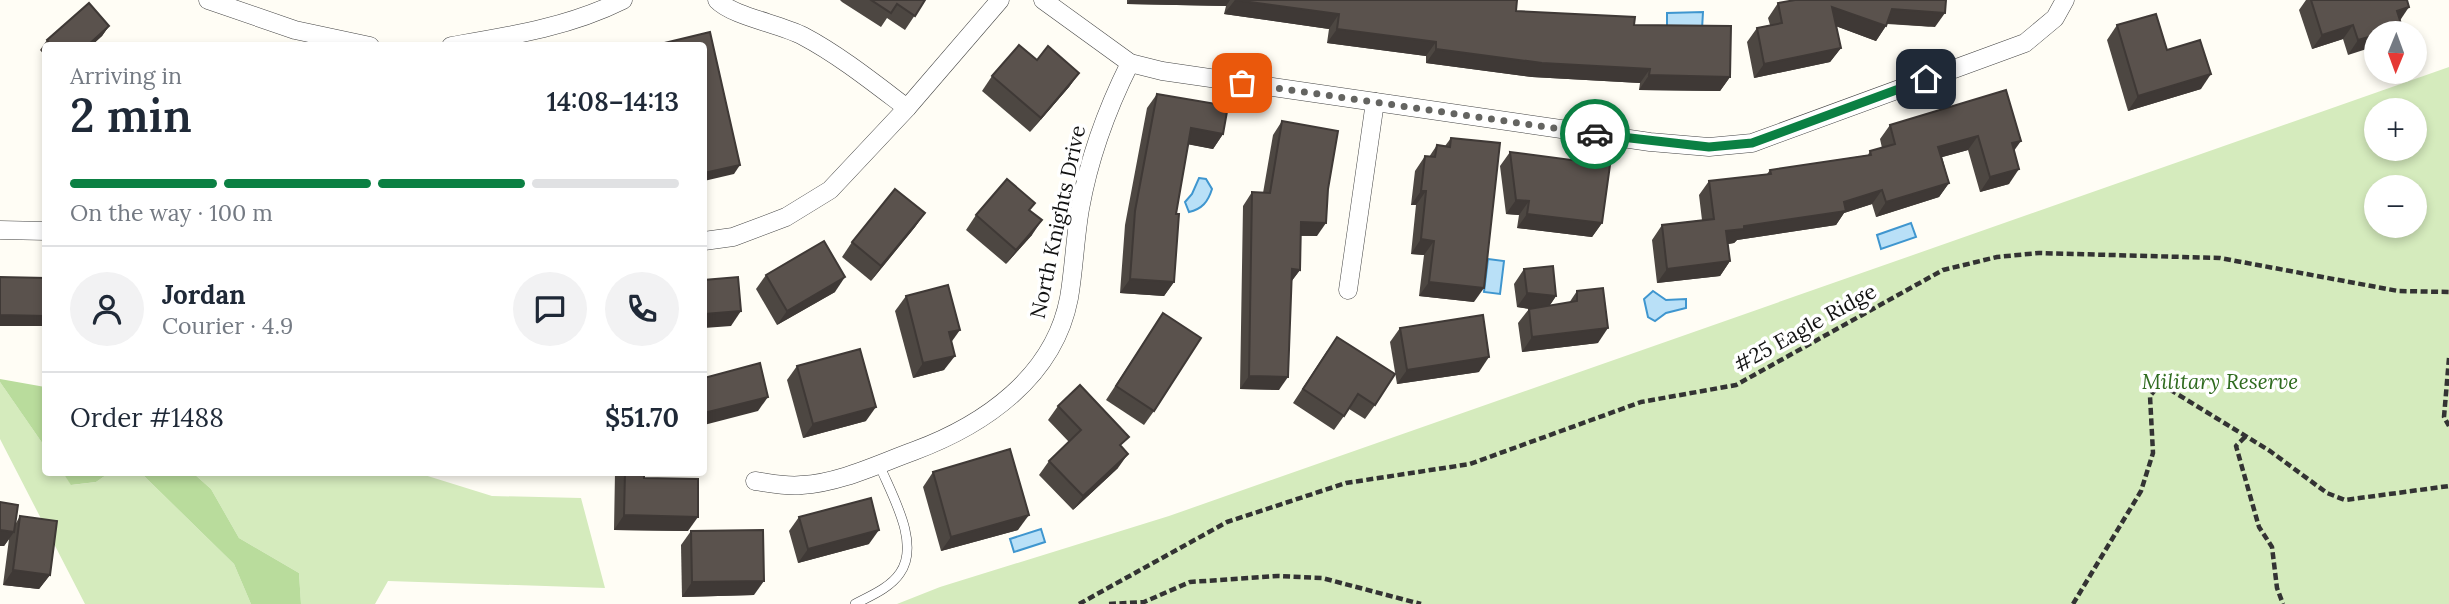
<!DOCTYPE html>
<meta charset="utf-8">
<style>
body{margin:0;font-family:Lora,serif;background:#f2f2f3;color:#1f2937;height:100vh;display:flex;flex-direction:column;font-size:26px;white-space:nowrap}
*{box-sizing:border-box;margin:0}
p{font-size:23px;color:#747a83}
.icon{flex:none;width:38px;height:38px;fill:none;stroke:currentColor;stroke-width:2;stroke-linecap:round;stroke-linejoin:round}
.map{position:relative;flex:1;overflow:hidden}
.side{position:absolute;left:42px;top:42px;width:665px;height:434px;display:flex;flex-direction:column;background:#fff;border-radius:7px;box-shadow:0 4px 10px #0003}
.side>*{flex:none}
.needle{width:46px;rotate:181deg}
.fabs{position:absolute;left:2364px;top:21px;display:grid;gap:14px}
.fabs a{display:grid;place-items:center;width:63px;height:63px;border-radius:50%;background:#fff;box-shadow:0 4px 10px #0003;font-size:35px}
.pin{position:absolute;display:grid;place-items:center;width:60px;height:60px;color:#fff;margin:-30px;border-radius:14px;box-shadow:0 4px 10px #0006}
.courier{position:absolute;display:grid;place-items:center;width:70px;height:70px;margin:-35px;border:5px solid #0b8043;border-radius:50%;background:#fff;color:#222;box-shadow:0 2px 9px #0007}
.overview em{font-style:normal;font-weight:600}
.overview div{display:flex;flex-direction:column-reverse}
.overview{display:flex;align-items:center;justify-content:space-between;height:119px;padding:0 28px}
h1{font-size:46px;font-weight:600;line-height:52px}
.bar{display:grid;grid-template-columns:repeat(4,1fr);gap:10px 7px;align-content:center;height:84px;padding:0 28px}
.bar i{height:9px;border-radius:5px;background:#e0e1e3}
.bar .on{background:#0b8043}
.bar p{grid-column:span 4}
.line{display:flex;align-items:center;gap:18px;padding:0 28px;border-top:2px solid #e0e1e3}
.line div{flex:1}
.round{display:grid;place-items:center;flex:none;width:74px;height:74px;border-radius:37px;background:#f2f2f3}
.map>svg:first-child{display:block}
.green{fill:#d5ebbd;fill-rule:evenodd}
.forest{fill:#b9dc9c}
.water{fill:#b9e0f7;stroke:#3f96cf;stroke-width:2}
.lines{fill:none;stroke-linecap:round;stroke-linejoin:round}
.service-casing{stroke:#444;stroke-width:10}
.minor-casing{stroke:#444;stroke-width:19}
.path{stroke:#333;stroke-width:4.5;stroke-dasharray:7 3.5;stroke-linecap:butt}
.service{stroke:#fff;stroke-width:9}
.minor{stroke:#fff;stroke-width:18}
.wall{fill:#4d4742}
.shaded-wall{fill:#3f3936}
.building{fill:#5a524d;stroke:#3f3936;stroke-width:2}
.done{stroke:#646461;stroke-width:7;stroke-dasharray:0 12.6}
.route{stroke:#0b8043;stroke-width:9}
.labels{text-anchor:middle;stroke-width:7;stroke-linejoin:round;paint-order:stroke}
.street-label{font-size:21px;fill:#111;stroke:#fff}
.park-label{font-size:21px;font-style:italic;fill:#2f6b1f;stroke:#fff}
</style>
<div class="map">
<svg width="2449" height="604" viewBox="0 0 2449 604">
<rect width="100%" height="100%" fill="#fffdf5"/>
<g class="green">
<path d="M 2449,67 L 2449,604 L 897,604 L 940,587 L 1169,516 ZM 2376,110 L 2415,110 L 2415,149 L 2376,149 ZM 2376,187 L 2415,187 L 2415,226 L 2376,226 Z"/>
<polygon points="0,382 45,447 46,472 63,473 72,485 96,482 109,473 141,473 234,564 251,604 85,604 0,439"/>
<polygon points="193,473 418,473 492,496 581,498 605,588 388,581 375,604 301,604 299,573 239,538 211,489"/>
</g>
<g class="forest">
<polygon points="0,379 45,387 45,447 0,382"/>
<polygon points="63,473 109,473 96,482 71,485"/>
<polygon points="141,473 193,473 211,489 239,538 299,573 301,604 251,604 234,564"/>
</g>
<g class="water">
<polygon points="1703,12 1702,29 1667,29 1667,13"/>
<path d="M 1199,178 L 1206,179 L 1212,189 C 1208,202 1202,209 1189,212 L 1185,202 L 1192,194 Z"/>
<polygon points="1911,223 1916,237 1881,249 1877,235"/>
<polygon points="1488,259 1504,261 1500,294 1484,292"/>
<polygon points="1653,291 1666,300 1686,299 1686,308 1666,313 1655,321 1648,317 1644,299"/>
<polygon points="1041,529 1045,542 1014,552 1010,539"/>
</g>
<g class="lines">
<g class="service-casing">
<path id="service" d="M 855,604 C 870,596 890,588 900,573 C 921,543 891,494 879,464"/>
</g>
<g class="minor-casing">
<g id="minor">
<polyline points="208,0 295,30 370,46"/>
<path d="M 717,0 C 732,16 780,24 803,36 C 839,55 874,83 907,108"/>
<polyline points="1043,0 1130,63 1162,71 1650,142 1709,147 1752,143 2025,43 2055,18 2065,0"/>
<path d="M 451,46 C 510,36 569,27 623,0"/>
<polyline points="0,230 46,231"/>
<polyline points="704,241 733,237 786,217 830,190 907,108 1000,0"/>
<polyline points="1348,290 1375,102"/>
<path d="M 755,481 C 770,483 787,487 802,485 C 840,483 878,464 914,451 C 984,425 1054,377 1069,298 C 1074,269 1075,238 1080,209 C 1089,158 1107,109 1130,63"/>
</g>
</g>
<g class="path">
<polyline points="2449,358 2444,417 2449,426"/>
<polyline points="2245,437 2236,446 2259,527 2272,547 2277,588 2283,604"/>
<polyline points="1079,604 1227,522 1346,483 1470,464 1641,402 1736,385 1943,270 1997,257 2039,253 2220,258 2398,291 2449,292"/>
<polyline points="1109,604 1144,602 1190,582 1278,576 1322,578 1421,604"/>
<polyline points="2073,604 2141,491 2153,453 2150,396 2156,389 2169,389 2270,451 2327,493 2345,500 2449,486"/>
</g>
<use href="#service" class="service"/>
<use href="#minor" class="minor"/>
</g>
<g class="wall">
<polygon points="840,0 925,0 905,30 887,18 881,27 842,2"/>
<polygon points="1127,0 1517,0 1516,11 1634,25 1730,77 1720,91 1639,90 1640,83 1532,77 1426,63 1426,56 1327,43 1329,29 1224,14 1226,6 1127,4"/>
<polygon points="2306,0 2407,0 2400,20 2402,27 2397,33 2376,33 2348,55 2343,39 2312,49 2299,10"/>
<polygon points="1778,3 1935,27 1887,24 1876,41 1836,26 1841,48 1830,62 1754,78 1747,42 1757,28 1770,25 1768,18"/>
<polygon points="2117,25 2201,89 2128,111 2107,40"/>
<polygon points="109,26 102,36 91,46 46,46 46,57 40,50 47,40"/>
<polygon points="1079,73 1069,87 1030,132 982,91 992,76"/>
<polygon points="2006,90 2014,151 2009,184 1980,192 1968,150 1942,157 1949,183 1939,197 1876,217 1872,204 1844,213 1836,225 1737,240 1734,243 1728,244 1730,261 1720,276 1657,283 1652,240 1662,225 1702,220 1699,195 1709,181 1767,174 1770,170 1868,155 1870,151 1882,148 1880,139 1890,125"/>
<polygon points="1157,94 1223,134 1213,149 1188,144 1176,214 1174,282 1164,296 1120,293 1125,225 1147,108"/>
<polygon points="1282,121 1317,236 1301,236 1300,270 1291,282 1279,390 1240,389 1243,206 1252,192 1263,193 1273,135"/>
<polygon points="1451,138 1474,302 1419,296 1424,255 1411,254 1416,205 1411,205 1415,171 1425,156 1429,157 1437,145 1445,146"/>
<polygon points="1510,152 1602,223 1592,237 1517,228 1519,215 1506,214 1500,166"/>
<polygon points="1030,210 1032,235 1006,264 966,230 976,215"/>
<polygon points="925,213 915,227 871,281 842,257 852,242"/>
<polygon points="1524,269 1556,296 1550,305 1569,303 1577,291 1598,343 1522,352 1518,323 1529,309 1517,307 1514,284"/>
<polygon points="766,275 835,292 777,325 756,289"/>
<polygon points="906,296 951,342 944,370 913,378 895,311"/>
<polygon points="1163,313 1154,411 1144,425 1106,400"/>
<polygon points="1400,328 1479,372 1397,384 1390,342"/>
<polygon points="1327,351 1375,405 1365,419 1349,409 1334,430 1293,403"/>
<polygon points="797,366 866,421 803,438 787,380"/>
<polygon points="1058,406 1118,468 1073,510 1039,475 1049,461 1069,442 1048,420"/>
<polygon points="615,472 644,472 644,478 688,531 614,530"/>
<polygon points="933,472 1018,530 941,551 923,487"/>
<polygon points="0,502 16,523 20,516 50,575 39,589 3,585 9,539 4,546 0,546"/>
<polygon points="799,517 869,544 798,563 789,531"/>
<polygon points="691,531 754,595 682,597 681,545"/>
</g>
<g class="shaded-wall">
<polygon points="1130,0 1230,0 1226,6 1127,4"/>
<polygon points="1235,0 1339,14 1329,29 1224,14"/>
<polygon points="1832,7 1886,26 1876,41 1822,21"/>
<polygon points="2409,7 2399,22 2397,11"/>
<polygon points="1892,9 1945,13 1935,27 1882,23"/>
<polygon points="2353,25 2343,39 2312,49 2322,35"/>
<polygon points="109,26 102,36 91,46 87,46"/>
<polygon points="2402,27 2397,33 2382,33"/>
<polygon points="1337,29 1436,42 1426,56 1327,43"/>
<polygon points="2376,35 2376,46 2348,55 2358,40"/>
<polygon points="1841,48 1830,62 1754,78 1764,64"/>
<polygon points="1436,49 1650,69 1640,83 1532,77 1426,63"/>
<polygon points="1079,73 1069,87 1030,132 1041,118"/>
<polygon points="2211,74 2201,89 2128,111 2138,96"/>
<polygon points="1649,75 1730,77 1720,91 1639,90"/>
<polygon points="1191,128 1223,134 1213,149 1181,143"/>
<polygon points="1978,136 1968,150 1928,161 1938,147"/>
<polygon points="2021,141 2011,155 2012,143"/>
<polygon points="740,165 734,174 704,181 704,173"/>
<polygon points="2019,169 2009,184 1980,192 1990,177"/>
<polygon points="1949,183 1939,197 1876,217 1886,202"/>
<polygon points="1882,190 1872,204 1844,213 1836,225 1737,240 1734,243 1716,246 1726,231 1744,226 1844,202"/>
<polygon points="1421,191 1426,191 1416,205 1411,205"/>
<polygon points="1516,200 1529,201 1519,215 1506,214"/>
<polygon points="925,213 915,227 871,281 881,266"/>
<polygon points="1527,214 1602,223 1592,237 1517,228"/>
<polygon points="1042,220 1032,235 1006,264 1016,250"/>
<polygon points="1301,222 1326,223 1317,236 1292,235"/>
<polygon points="1421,239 1434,241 1424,255 1411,254"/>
<polygon points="1730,261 1720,276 1657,283 1667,269"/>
<polygon points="1292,269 1300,270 1290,283"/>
<polygon points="845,277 835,292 777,325 787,311"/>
<polygon points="1130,279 1174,282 1164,296 1120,293"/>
<polygon points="1429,282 1484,288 1474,302 1419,296"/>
<polygon points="1527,293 1556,296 1546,311 1517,307"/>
<polygon points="741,311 731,326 704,328 704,314"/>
<polygon points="0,315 46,316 46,325 45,326 0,326"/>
<polygon points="1608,328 1598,343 1522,352 1532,337"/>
<polygon points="960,330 950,344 949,332"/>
<polygon points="955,356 944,370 913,378 923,363"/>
<polygon points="1489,357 1479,372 1397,384 1407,370"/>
<polygon points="1249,376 1288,377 1279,390 1240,389"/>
<polygon points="768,397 758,411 704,425 704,413"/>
<polygon points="876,407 866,421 803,438 813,424"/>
<polygon points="1128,454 1118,468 1073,510 1083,496"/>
<polygon points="624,515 698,517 688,531 614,530"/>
<polygon points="1029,515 1018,530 941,551 951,537"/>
<polygon points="0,530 14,532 4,546 0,546"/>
<polygon points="879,530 869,544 798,563 808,549"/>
<polygon points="13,570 50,575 39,589 3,585"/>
<polygon points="764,581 754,595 682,597 692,582"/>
</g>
<g class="building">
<polygon points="871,0 925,0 915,16 897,4 891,13"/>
<polygon points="1235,0 1517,0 1516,11 1635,17 1634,25 1731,26 1730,77 1649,75 1650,69 1542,63 1436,49 1436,42 1337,29 1339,14"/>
<polygon points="1795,0 1946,0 1945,13 1892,9 1886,26 1832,7 1841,48 1764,64 1757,28 1782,23 1778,3"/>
<polygon points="2311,0 2407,0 2409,7 2397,11 2402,27 2382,33 2376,33 2376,35 2358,40 2353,25 2322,35"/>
<polygon points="89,3 109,26 87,46 51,46 47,40"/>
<polygon points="2156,14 2167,50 2200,40 2211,74 2138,96 2117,25"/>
<polygon points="710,32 740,165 704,173 704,46 652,46"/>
<polygon points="1019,45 1037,60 1048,46 1079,73 1041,118 992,76"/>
<polygon points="2006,90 2021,141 2012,143 2019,169 1990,177 1978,136 1938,147 1949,183 1886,202 1882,190 1844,202 1846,211 1744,226 1744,229 1726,231 1730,261 1667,269 1662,225 1714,219 1709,181 1771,174 1770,170 1871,155 1870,151 1895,144 1890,125"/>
<polygon points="1157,94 1228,106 1223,134 1191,128 1176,214 1179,214 1174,282 1130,279 1135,211"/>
<polygon points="1282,121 1338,131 1328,189 1326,223 1301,222 1300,270 1292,269 1288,377 1249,376 1252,192 1270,193"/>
<polygon points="1451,138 1500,143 1484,288 1429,282 1434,241 1421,239 1426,191 1421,191 1425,156 1435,157 1437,145 1450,147"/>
<polygon points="1510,152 1610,165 1602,223 1527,214 1529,201 1516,200"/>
<polygon points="1007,179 1035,203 1029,210 1042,220 1016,250 976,215"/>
<polygon points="895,189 925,213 881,266 852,242"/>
<polygon points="824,241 845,277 787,311 766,275"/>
<polygon points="1553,266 1556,296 1527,293 1524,269"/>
<polygon points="0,277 46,278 46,316 0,315"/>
<polygon points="738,277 741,311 704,314 704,280"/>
<polygon points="948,285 960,330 949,332 955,356 923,363 906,296"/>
<polygon points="1603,288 1608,328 1532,337 1529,309 1577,301 1577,291"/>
<polygon points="1163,313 1201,338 1154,411 1116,386"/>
<polygon points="1483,315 1489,357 1407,370 1400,328"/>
<polygon points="1337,337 1395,374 1375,405 1358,394 1344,416 1303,389"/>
<polygon points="860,349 876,407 813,424 797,366"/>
<polygon points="760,363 768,397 704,413 704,378"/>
<polygon points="1080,385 1129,437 1120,445 1128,454 1083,496 1049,461 1081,430 1058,406"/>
<polygon points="1010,449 1029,515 951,537 933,472"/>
<polygon points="625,472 644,472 644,478 698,479 698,517 624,515"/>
<polygon points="871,498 879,530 808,549 799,517"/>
<polygon points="0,502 18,505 14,532 0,530"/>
<polygon points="20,516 57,521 50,575 13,570"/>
<polygon points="763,530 764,581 692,582 691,531"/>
</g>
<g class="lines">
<polyline class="done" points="1242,83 1595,134"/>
<polyline class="route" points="1595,134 1709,147 1752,143 1926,79"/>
</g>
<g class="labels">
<g class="street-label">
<text transform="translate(1058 222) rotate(-78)" y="7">North Knights Drive</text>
<text transform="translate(1805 328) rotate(-29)" y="7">#25 Eagle Ridge</text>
</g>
<g class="park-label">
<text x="2220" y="389">Military Reserve</text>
</g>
</g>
</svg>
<div class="fabs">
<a><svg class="needle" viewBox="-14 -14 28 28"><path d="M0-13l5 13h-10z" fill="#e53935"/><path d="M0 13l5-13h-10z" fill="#747a83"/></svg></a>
<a>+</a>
<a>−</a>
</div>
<div class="pin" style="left:1242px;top:83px;background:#ea580c"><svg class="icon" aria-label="bag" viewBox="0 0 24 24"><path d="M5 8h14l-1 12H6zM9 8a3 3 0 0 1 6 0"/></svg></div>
<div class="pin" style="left:1926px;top:79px;background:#1f2937"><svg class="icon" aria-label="home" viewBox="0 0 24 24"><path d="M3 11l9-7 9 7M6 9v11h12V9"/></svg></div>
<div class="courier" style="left:1595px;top:134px"><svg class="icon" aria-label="car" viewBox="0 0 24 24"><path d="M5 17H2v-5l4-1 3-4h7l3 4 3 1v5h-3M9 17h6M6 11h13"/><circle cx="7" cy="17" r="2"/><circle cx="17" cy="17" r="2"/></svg></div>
<section class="side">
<div class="overview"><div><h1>2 min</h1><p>Arriving in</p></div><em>14:08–14:13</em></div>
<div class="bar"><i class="on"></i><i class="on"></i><i class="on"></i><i></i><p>On the way · 100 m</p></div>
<div class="line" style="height:126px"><a class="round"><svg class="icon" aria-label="person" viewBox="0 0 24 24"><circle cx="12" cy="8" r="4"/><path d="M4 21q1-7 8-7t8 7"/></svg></a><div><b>Jordan</b><p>Courier · 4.9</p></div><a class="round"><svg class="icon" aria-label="chat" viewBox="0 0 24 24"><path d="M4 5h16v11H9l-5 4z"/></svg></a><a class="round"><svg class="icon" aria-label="phone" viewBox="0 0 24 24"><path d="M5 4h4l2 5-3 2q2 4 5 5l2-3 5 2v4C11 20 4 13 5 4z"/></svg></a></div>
<div class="line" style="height:91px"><div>Order #1488</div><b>$51.70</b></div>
</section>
</div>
